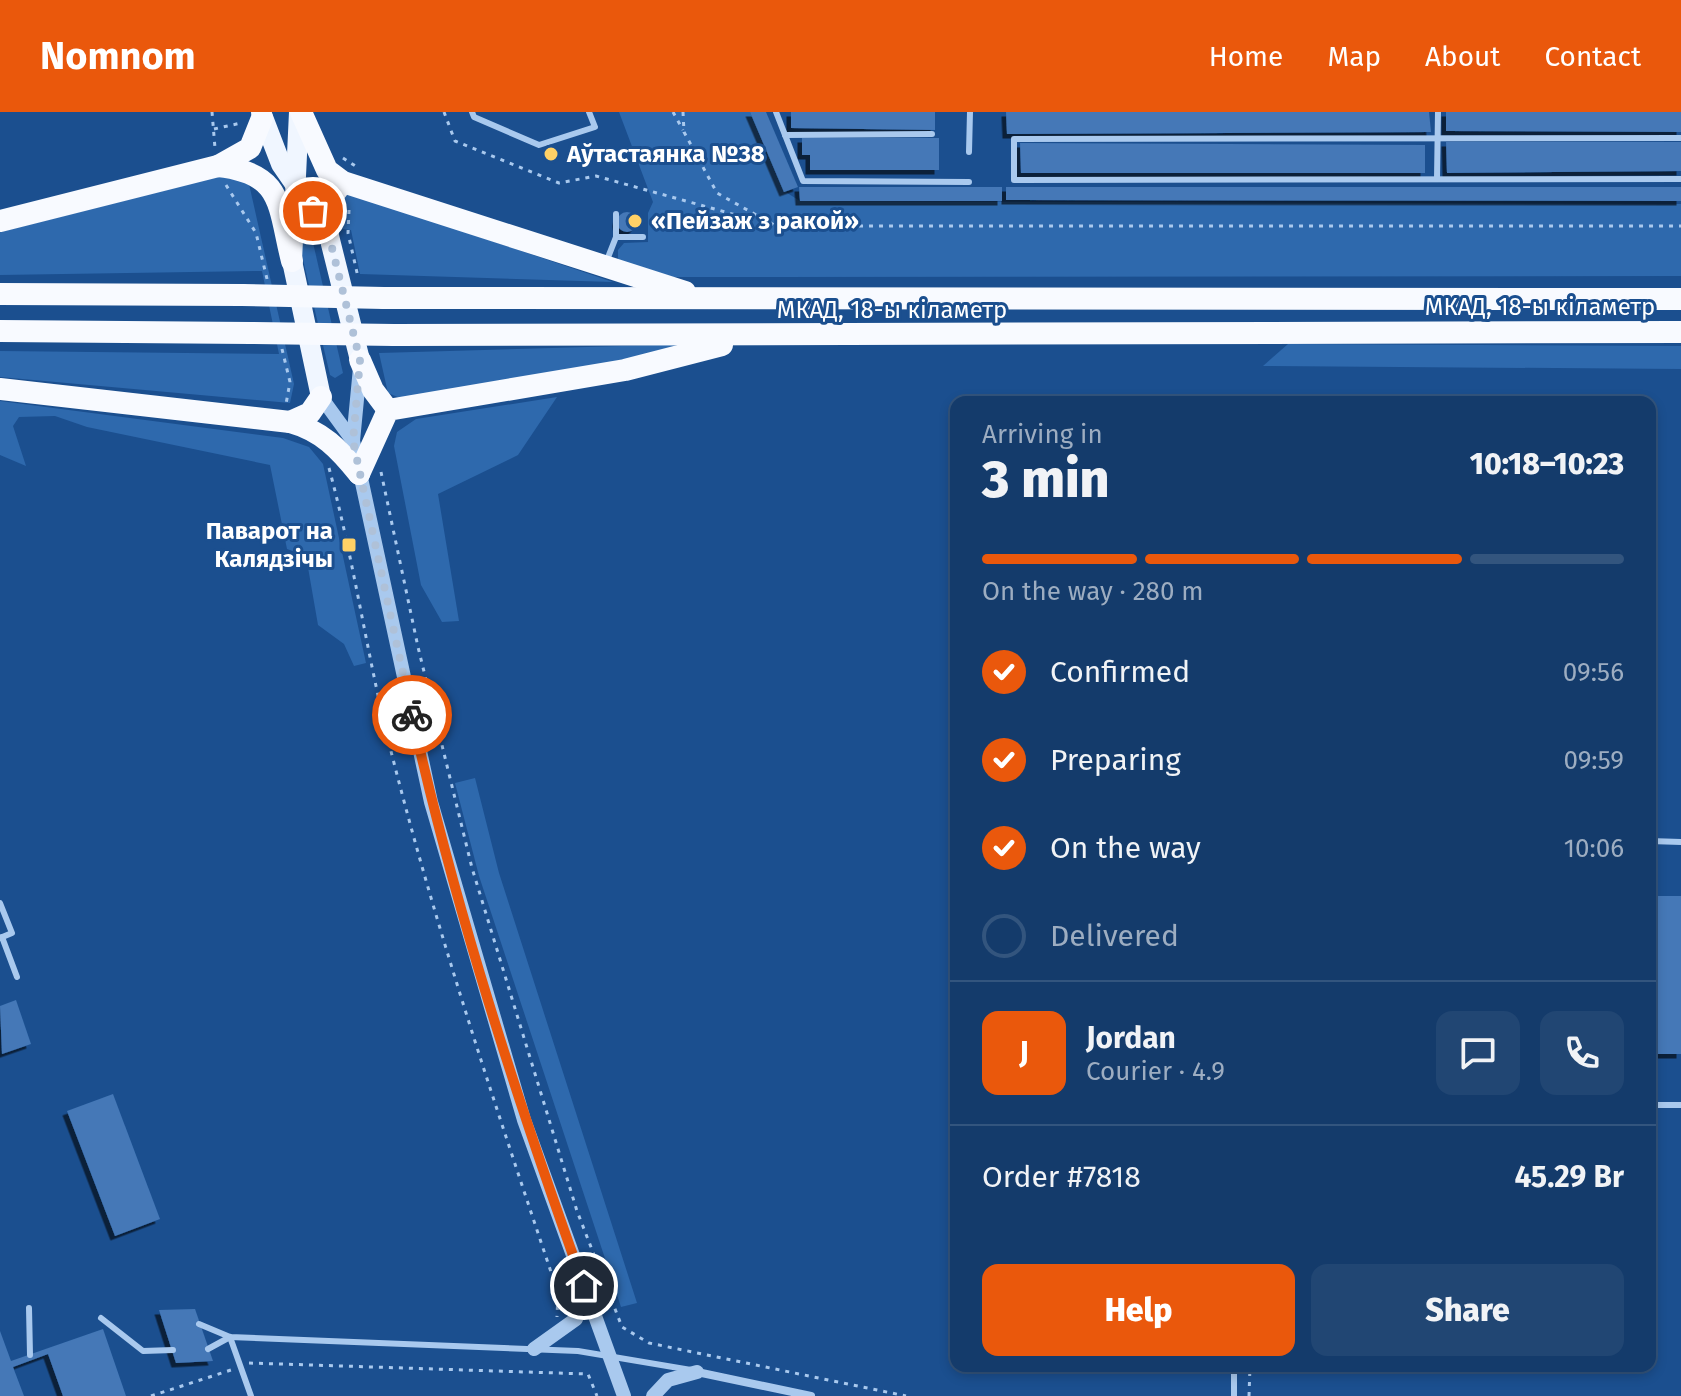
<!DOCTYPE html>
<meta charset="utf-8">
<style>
body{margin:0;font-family:"Fira Sans",sans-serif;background:#214673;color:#f1f3f6;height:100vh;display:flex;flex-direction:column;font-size:30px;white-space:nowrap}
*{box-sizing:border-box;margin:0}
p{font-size:26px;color:#9dadc1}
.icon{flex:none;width:44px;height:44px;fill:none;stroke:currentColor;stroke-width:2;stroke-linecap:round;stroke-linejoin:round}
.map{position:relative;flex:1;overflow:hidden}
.side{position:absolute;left:950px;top:284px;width:706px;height:976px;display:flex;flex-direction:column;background:#143b6b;border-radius:16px;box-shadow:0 4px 12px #0003,0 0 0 2px #33557e}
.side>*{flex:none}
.pin{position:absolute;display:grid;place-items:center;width:68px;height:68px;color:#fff;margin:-34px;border:4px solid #fff;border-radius:50%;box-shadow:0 2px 8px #0007}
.courier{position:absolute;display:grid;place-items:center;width:80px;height:80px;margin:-40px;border:6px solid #ea580c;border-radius:50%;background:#fff;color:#222;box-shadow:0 2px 10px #0007}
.summary em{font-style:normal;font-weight:800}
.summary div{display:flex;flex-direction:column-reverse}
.summary{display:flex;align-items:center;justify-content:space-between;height:136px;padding:0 32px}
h1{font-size:52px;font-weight:800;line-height:60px}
.bar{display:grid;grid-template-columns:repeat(4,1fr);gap:12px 8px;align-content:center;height:96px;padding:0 32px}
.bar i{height:10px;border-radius:6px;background:#33557e}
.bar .active{background:#ea580c}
.bar p{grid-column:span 4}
.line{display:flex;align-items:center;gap:20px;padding:0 32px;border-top:2px solid #33557e}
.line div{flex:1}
.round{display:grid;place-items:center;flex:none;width:84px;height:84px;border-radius:16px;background:#214673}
ol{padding:0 32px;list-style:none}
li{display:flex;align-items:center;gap:24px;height:88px}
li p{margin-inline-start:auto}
li .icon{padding:8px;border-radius:50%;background:#ea580c;color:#fff;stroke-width:4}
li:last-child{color:#9dadc1}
li i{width:44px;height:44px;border:4px solid #33557e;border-radius:50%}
.button{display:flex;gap:16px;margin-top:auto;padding:16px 32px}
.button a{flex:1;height:92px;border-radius:16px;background:#ea580c;color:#fff;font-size:32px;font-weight:800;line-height:92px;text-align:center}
.button a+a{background:#214673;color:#f1f3f6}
header{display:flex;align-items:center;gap:48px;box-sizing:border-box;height:112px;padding:0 40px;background:#ea580c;color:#fff}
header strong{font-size:38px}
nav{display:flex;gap:44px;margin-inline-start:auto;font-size:28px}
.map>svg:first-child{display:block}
.green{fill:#2e69ad}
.building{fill:#4478b7;filter:url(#shadow)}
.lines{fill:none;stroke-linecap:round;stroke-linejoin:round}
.path{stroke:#a9c9ee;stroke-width:3;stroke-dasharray:4 6;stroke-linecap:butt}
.service{stroke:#a9c9ee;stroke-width:6}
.minor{stroke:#a9c9ee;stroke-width:8}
.tertiary{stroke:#a9c9ee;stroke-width:14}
.primary{stroke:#f0f6ff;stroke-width:20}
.trunk{stroke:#f8faff;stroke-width:22}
.trunk-bridge{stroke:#f8faff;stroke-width:22}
.done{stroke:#afc1d8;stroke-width:8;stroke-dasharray:0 14.4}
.route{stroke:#ea580c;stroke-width:10}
.poi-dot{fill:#ffd166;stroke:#1b4f8f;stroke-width:3}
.labels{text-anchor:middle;stroke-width:6;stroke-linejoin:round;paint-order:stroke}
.poi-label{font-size:24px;font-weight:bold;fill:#fff;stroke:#1b4f8f;text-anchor:start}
.street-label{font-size:24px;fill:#fff;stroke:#1b4f8f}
</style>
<header>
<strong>Nomnom</strong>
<nav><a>Home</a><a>Map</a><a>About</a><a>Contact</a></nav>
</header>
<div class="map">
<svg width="1681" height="1284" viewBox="0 0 1681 1284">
<defs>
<filter id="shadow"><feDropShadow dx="-4.5" dy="4.5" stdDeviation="0" flood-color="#0009"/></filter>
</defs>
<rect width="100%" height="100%" fill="#1b4f8f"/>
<g class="green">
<polygon points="619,0 750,0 784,79 800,89 1681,92 1681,164 673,165 618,148 618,138 624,131 648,130 648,101 653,90"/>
<polygon points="229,62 249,72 294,272 290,291 0,265 0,239 279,242 262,159 0,163 0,120"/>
<polygon points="343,81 353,82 613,170 360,162 351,118 342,117 336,92"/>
<polygon points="305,118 311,122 343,261 335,266 330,263 298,126 299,120"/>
<polygon points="691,232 597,255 400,286 388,281 379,241"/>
<polygon points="1288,232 1681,234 1681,257 1263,254"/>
<polygon points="557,285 518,343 438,382 459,509 442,510 421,473 394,334 397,320 416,307"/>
<polygon points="0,289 283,326 309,335 323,352 366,551 354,554 344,532 318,513 306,444 287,437 270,353 87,315 55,304 19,305 13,314 26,354 0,343"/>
<polygon points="475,666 499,761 637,1191 621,1195 479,764 455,671"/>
</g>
<g class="building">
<polygon points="750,0 766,0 798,75 784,80"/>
<polygon points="791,0 935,0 935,18 791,16"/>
<polygon points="1006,0 1429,0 1431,20 1007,22"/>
<polygon points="1446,0 1681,0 1681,20 1446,19"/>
<polygon points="802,26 939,26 939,58 810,58 810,43 802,43"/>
<polygon points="1446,30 1681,30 1681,59 1447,61"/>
<polygon points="1020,31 1425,33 1425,61 1021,61"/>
<polygon points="799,75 1002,75 1002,89 800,89"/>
<polygon points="1006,75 1681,75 1681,89 1006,88"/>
<circle cx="627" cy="110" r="10"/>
<rect x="1650" y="784" width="31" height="158"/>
<polygon points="16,888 31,932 2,942 0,894"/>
<polygon points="113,982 160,1107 115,1124 67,999"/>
<polygon points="195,1197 213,1249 176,1251 159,1198"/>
<polygon points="103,1217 126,1284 63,1284 48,1242 13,1255 24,1284 0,1284 0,1219 11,1249"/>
</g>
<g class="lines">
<g class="path">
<polyline points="212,0 215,36"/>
<polyline points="444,0 455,29 559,71 596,64 772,113"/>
<polyline points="673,0 683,18"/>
<polyline points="683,0 684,20 717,81 776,114 1681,114"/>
<polyline points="214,17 241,11"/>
<polyline points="343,46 357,55"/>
<polyline points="226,73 256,121 267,167"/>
<polyline points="349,98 348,121 358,165"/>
<polyline points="282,237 290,270 286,292"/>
<path d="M 329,356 C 355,452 368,551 393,647 C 439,828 499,1004 558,1181 L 557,1205"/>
<polyline points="381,360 418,535 472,756 577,1099 622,1215 649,1231 906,1284"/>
<polyline points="249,1251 588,1262 597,1284"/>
<polyline points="151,1284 231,1258"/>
<polyline points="1249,1284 1250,1254"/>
</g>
<g class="service">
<polyline points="472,0 474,5 539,33 595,15 589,0"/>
<polyline points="776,0 803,69 969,70"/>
<polyline points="785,23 932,22"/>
<polyline points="1681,26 1014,27 1014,68 1681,67"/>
<polyline points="969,40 970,0"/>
<polyline points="1437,67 1438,0"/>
<polyline points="616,102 616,125 643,125"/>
<polyline points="607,148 616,125"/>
<polyline points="1650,729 1681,730"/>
<polyline points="0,791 12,821 0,826"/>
<polyline points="2,825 17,865"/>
<polyline points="1650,993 1681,993"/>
<polyline points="29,1196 30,1243"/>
<polyline points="101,1206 143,1239 173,1238"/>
<polyline points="199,1212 230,1225 578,1239 691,1258"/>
<polyline points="208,1237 230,1225 251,1284"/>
<polyline points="1234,1254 1234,1284"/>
<polyline points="1318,1254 1319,1258"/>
</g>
<polyline class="minor" points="697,1260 811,1284"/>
<g class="tertiary">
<polyline points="360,256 353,329 431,690 524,1008 624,1284"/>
<polyline points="321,285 353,329"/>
<polyline points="534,1237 576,1207 584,1179"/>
<polyline points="653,1284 668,1268 697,1260"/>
</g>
<g class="primary">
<polyline points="261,0 281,52 328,120 360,248"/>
<polyline points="299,0 292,149 321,285"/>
</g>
<g class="trunk">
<polyline points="301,0 327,58 343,70 685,180"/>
<path d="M 218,54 C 284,61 278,94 292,149"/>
<polyline points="0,109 218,54 250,36 262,6"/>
<polyline points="328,120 331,86 343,70"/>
<polyline points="0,182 242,183"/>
<polyline points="384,186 1681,187"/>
<polyline points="0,219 251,221"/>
<polyline points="394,223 1681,220"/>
<polyline points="360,248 373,278 388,298"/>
<path d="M 0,277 L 290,310 C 322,319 339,337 359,362"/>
<polyline points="290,310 310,301 321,285"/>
<polyline points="359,362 388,298 625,258 722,233"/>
</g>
<g class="trunk-bridge">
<polyline points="242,183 384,186"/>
<polyline points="251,221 394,223"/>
</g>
</g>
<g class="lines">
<polyline class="done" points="313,99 328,120 360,248 353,329 412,603"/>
<path class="route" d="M 412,603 C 455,797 517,988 584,1174"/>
</g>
<g class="poi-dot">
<circle cx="551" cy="42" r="8"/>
<circle cx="635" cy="109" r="8"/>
<rect x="341" y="425" width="16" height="16" rx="4"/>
</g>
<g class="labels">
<g class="poi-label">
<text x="567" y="50">Аўтастаянка №38</text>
<text x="651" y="117">«Пейзаж з ракой»</text>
<text x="333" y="427" text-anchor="end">Паварот на<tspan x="333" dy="28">Калядзічы</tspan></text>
</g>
<g class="street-label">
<text x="1540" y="203">МКАД, 18-ы кіламетр</text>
<text x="892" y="206">МКАД, 18-ы кіламетр</text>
</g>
</g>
</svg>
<div class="pin" style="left:313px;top:99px;background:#ea580c"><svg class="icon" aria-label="bag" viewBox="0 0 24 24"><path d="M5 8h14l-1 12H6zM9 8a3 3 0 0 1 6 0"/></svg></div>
<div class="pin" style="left:584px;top:1174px;background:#1f2937"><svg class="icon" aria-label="home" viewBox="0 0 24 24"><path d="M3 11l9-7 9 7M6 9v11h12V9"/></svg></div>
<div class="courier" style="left:412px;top:603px"><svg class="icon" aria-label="bike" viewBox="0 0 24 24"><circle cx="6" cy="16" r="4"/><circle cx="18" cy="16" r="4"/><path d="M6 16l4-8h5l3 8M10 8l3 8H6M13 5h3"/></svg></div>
<section class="side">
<div class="summary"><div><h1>3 min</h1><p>Arriving in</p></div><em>10:18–10:23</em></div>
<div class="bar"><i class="active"></i><i class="active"></i><i class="active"></i><i></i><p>On the way · 280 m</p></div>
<ol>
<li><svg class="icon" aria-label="check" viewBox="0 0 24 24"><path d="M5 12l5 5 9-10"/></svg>Confirmed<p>09:56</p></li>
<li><svg class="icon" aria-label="check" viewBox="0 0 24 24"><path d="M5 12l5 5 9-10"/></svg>Preparing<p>09:59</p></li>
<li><svg class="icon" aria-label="check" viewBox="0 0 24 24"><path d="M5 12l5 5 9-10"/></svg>On the way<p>10:06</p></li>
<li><i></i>Delivered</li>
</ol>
<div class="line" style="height:144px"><b class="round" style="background:#ea580c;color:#fff">J</b><div><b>Jordan</b><p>Courier · 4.9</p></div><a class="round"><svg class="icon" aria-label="chat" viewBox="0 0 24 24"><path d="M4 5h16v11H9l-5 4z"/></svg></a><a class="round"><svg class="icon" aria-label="phone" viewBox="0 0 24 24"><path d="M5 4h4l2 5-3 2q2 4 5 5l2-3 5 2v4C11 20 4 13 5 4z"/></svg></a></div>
<div class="line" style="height:104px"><div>Order #7818</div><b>45.29 Br</b></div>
<div class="button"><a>Help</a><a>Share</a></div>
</section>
</div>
